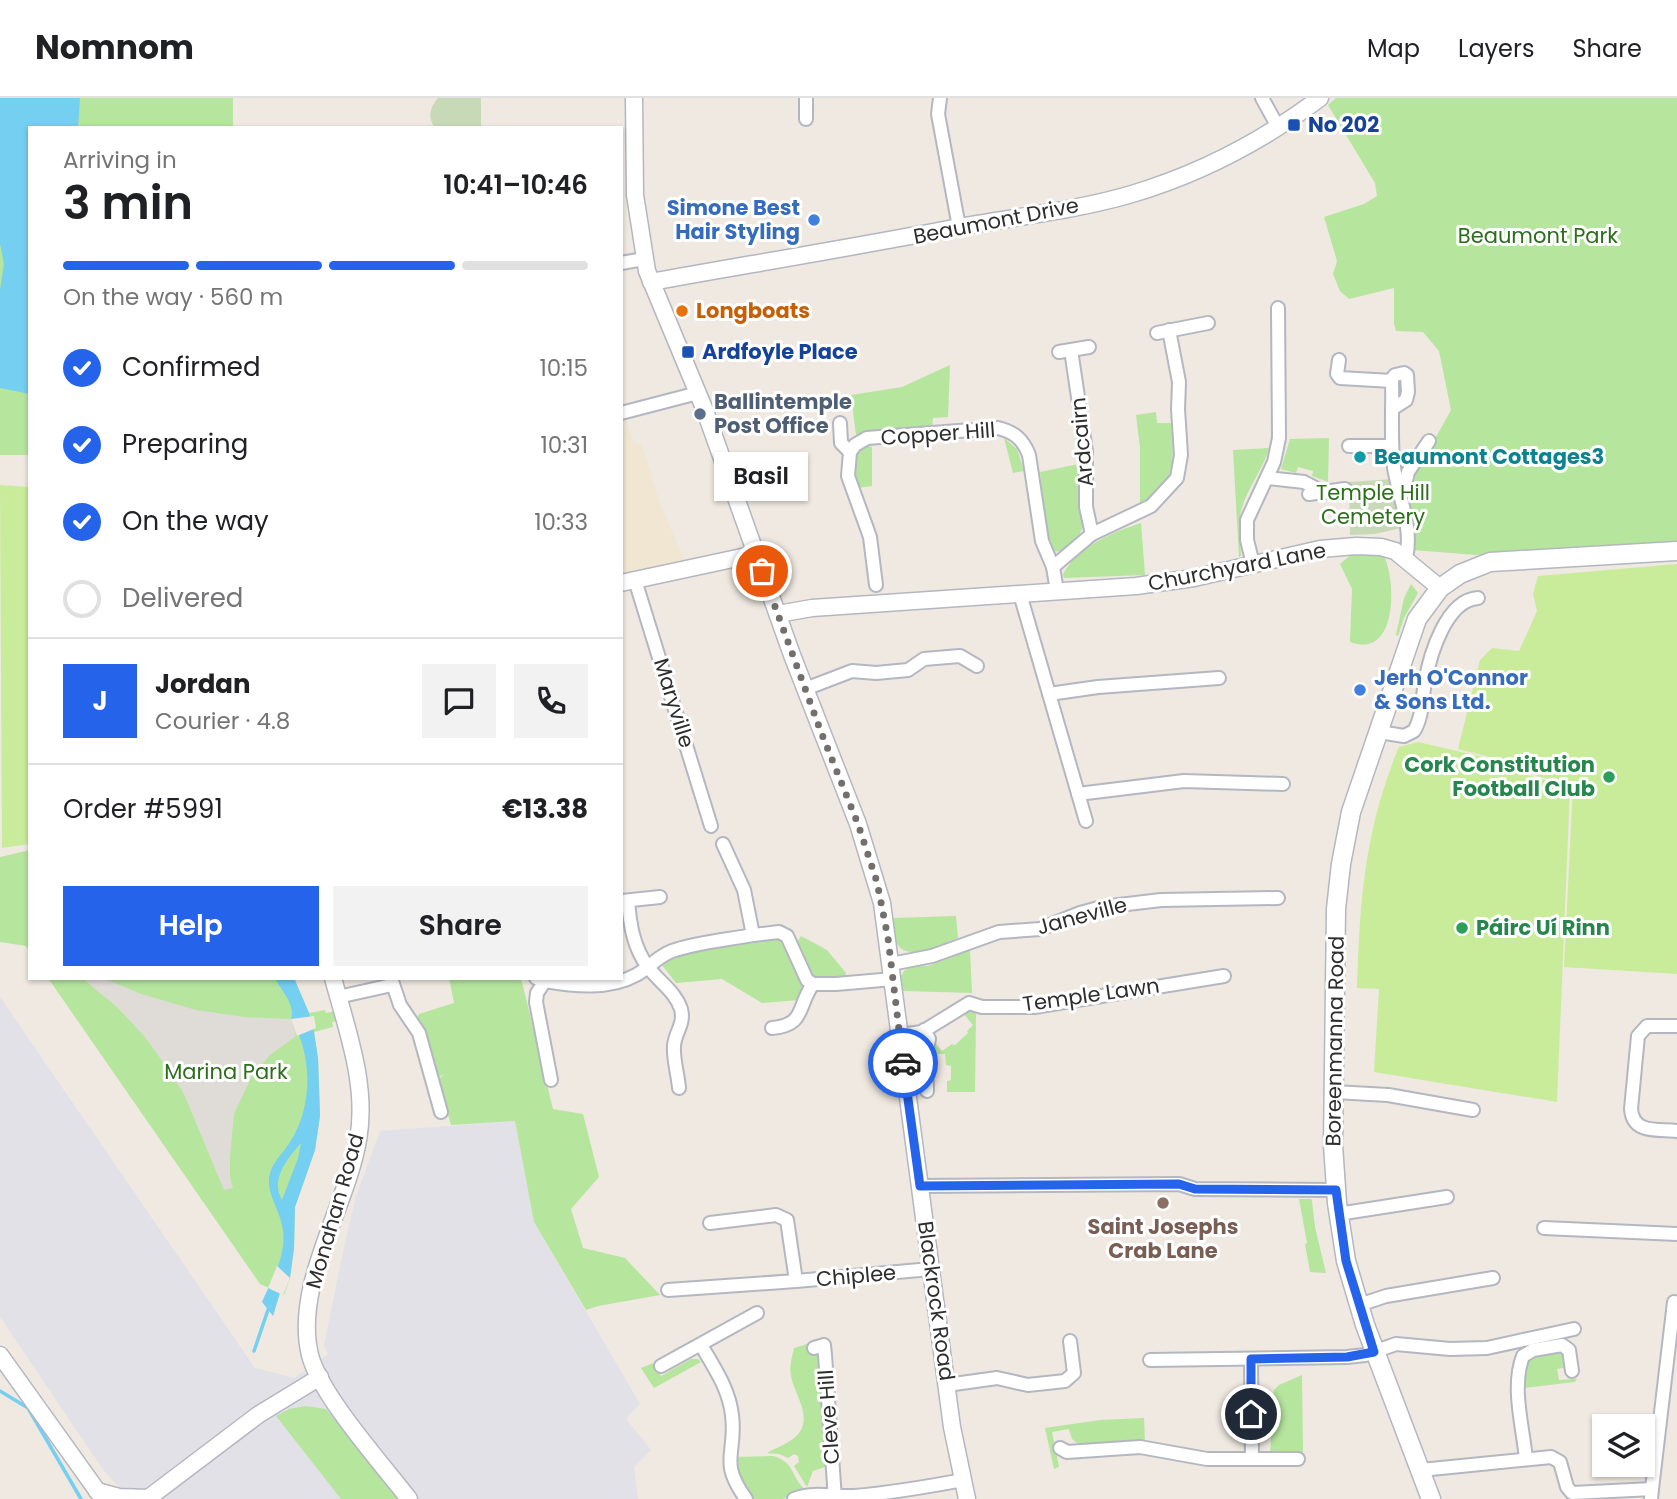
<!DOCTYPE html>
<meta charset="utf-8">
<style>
body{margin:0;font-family:Poppins,sans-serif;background:#f2f2f2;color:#202124;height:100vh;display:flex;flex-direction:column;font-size:26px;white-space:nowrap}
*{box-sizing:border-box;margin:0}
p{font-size:23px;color:#757577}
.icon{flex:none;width:38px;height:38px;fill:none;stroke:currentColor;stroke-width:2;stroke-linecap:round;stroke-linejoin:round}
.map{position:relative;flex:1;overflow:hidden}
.drawer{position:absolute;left:28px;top:28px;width:595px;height:854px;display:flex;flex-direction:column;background:#fff;border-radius:0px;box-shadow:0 2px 5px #0004}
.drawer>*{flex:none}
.buttons{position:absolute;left:1592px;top:1316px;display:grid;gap:14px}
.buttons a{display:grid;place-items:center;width:63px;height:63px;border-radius:0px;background:#fff;box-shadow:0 2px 5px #0004;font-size:35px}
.pin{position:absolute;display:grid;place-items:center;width:60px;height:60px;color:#fff;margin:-30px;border:4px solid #fff;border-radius:50%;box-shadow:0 2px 7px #0007}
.courier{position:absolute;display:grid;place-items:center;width:70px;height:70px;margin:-35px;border:5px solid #2563eb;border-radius:50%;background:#fff;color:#222;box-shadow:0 2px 9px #0007}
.bubble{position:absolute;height:49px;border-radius:0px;background:#fff;box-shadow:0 2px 5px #0004;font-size:23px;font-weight:600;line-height:49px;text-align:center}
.head em{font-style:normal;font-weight:600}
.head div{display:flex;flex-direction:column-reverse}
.head{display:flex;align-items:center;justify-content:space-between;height:119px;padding:0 35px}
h1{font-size:46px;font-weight:600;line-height:52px}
.bar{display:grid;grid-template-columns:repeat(4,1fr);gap:10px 7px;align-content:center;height:84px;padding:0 35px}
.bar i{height:9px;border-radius:5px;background:#e0e0e0}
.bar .selected{background:#2563eb}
.bar p{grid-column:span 4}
.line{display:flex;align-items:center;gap:18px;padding:0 35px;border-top:2px solid #e0e0e0}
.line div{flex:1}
.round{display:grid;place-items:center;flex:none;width:74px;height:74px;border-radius:0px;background:#f2f2f2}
ol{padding:0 35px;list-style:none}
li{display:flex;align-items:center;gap:21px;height:77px}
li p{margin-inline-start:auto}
li .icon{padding:7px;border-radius:50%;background:#2563eb;color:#fff;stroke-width:4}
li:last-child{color:#757577}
li i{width:38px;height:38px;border:4px solid #e0e0e0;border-radius:50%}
.primary-button{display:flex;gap:14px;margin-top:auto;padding:14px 35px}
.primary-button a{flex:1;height:80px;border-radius:0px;background:#2563eb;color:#fff;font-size:28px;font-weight:600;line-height:80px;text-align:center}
.primary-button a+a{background:#f2f2f2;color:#202124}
header{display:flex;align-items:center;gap:42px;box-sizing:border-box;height:98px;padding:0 35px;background:#fff;border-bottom:2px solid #e0e0e0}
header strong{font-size:33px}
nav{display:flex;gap:38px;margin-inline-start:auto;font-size:24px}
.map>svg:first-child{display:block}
.industrial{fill:#e3e1e8}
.education{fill:#f0e6d1}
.green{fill:#b6e59e}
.cemetery{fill:#c8d9b8}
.pitch{fill:#c9ec9a}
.plaza{fill:#dfdcd8}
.water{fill:#75cff0;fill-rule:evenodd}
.pier{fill:#efe9e1}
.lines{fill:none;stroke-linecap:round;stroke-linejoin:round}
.stream{stroke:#75cff0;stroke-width:3.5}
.minor-casing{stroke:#b4b7c1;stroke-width:16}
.tertiary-casing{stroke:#b4b7c1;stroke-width:19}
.secondary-casing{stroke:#b4b7c1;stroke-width:21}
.minor{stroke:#fff;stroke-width:12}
.tertiary{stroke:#fff;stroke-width:16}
.secondary{stroke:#fff;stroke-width:18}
.done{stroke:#726f6d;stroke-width:7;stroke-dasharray:0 12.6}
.route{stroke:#2563eb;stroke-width:9}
.transit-dot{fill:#1a4fb4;stroke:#fff;stroke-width:2.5}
.shop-dot{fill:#3f7fe0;stroke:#fff;stroke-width:2.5}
.food-dot{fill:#e8710a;stroke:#fff;stroke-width:2.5}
.service-dot{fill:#5c6f8a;stroke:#fff;stroke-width:2.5}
.culture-dot{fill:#0f9aa8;stroke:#fff;stroke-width:2.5}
.leisure-dot{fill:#2e9e5b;stroke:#fff;stroke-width:2.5}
.education-dot{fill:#8d6e63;stroke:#fff;stroke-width:2.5}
.labels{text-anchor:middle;stroke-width:6;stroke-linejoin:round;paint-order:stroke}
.transit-label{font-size:21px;font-weight:bold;fill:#164399;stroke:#fff;text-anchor:start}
.shop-label{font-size:21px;font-weight:bold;fill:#366cbe;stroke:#fff;text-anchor:end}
.street-label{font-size:21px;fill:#2e2e2e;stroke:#fff}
.park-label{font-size:21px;fill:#2c6e1b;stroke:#fff}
.food-label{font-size:21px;font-weight:bold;fill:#c56008;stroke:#fff;text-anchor:start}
.service-label{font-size:21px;font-weight:bold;fill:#4e5e75;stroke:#fff;text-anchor:start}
.culture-label{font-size:21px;font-weight:bold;fill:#0d838f;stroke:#fff;text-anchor:start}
.leisure-label{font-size:21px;font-weight:bold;fill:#27864d;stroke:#fff;text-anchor:end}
.education-label{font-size:21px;font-weight:bold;fill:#785e54;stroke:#fff}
</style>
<header>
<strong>Nomnom</strong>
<nav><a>Map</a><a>Layers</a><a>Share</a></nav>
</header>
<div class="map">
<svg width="1677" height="1401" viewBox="0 0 1677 1401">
<rect width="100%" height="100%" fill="#efe9e1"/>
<polygon class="industrial" points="0,899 255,1270 294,1280 328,1256 324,1247 345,1144 356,1098 380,1033 515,1023 534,1124 640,1306 626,1321 651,1352 634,1369 638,1401 131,1401 104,1373 0,1219"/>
<polygon class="education" points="625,320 634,345 642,347 659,403 684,462 650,469 650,472 621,477 621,321"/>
<g class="green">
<polygon points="0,0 233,0 233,30 30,30 30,357 0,357"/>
<polygon points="1336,0 1677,0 1677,444 1476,457 1413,452 1407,407 1413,401 1415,377 1451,312 1439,253 1423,234 1396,233 1394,226 1394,190 1349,201 1340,193 1333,176 1337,163 1324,119 1364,106 1377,98 1375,85 1328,7"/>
<polygon points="950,267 948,319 933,320 932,330 856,337 851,297 902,289"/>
<path d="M 1156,314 L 1157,325 L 1172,325 C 1173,370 1178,380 1140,409 L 1140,350 L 1136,317 Z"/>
<polygon points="1004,340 1017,351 1024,373 1013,375"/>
<polygon points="1329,340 1328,384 1312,378 1313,373 1298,369 1296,375 1281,371 1290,341"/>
<path d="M 866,347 L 872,349 L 872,388 L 858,390 C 851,375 852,357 866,347 Z"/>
<path d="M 1269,350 C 1263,372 1247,390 1241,413 C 1238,428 1241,443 1241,458 L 1239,459 L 1233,352 Z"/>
<path d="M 1083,365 L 1083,429 C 1077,443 1065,460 1049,451 L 1040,374 Z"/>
<path d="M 1141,425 L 1145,477 L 1064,480 L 1063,476 C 1078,448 1113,434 1141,425 Z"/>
<path d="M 1354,454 L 1383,456 C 1397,482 1398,562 1350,544 L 1352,491 L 1340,466 Z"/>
<polygon points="1411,486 1418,495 1404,520 1398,538 1396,537 1404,500"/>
<polygon points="30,752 30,854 26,848 0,844 0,759"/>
<path d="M 956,818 L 958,840 C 943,845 905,867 896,843 C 894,837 894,827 893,820 Z"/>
<polygon points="801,838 827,852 846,875 845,879 825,882 813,880 794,849"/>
<path d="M 777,839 L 784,843 L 801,884 L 803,891 L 800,902 L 762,905 L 722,881 L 676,885 L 662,867 C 678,850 752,843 777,839 Z"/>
<polygon points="970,852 972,895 903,893 901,878 905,872 913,868 928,868"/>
<polygon points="48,880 294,880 309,915 325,912 326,915 336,913 338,923 332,924 333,929 314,934 318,960 320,1018 315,1052 295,1109 294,1150 290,1180 284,1197 260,1186"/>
<polygon points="449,880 521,880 553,1011 583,1016 599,1079 571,1111 583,1150 625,1160 660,1197 598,1208 586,1212 534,1124 515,1023 451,1027 438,981 445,976 438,979 424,933 417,920 419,916 454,905"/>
<polygon points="971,912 976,914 975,994 947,994 947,983 951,982 951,968 946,967 945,956 930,956 935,945 942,953 952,946 955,947 968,935 967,933 973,927 962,914"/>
<polygon points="1299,1101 1311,1101 1312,1103 1315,1129 1326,1175 1310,1174 1305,1146 1307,1145"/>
<path d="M 810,1245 L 812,1254 L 816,1256 L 821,1264 L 828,1368 L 813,1373 L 807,1389 L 794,1368 L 799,1364 L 798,1358 L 794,1356 L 788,1360 L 779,1356 L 767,1355 C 775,1350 785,1347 793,1341 C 817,1323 794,1297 791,1278 C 789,1269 792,1259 794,1250 Z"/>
<polygon points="1558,1252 1566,1256 1567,1269 1557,1271 1559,1282 1575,1281 1577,1281 1575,1284 1524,1290 1525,1263 1531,1258"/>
<polygon points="691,1261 698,1261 701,1264 654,1290 641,1270 653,1265 661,1278"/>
<polygon points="1302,1277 1303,1355 1270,1356 1274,1292 1279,1287"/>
<polygon points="306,1308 326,1311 398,1401 341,1401 276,1318 289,1311"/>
<polygon points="1144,1320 1145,1344 1081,1348 1072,1341 1069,1331 1052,1334 1059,1369 1054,1371 1045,1330 1100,1322"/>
<path d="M 773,1358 C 796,1364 791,1381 806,1392 L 783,1401 L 751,1401 L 739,1383 L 734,1359 Z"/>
</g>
<g class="cemetery">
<path d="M 438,0 L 481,0 L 481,30 L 435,30 C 427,19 430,9 438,0 Z"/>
<polygon points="1393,381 1401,430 1375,436 1350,437 1349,384"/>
</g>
<g class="pitch">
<polygon points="0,387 30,389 30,746 2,750"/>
<polygon points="1677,466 1677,876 1564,869 1573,688 1509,670 1510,664 1458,651 1480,562 1492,550 1519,553 1537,513 1533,496 1538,478"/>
<path d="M 1418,644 L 1509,665 L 1508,671 L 1570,690 L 1557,1004 L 1374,974 L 1379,891 L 1357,890 C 1360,802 1364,738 1396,656 L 1399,649 Z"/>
</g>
<polygon class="plaza" points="82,880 103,880 141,896 196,912 244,919 291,921 296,938 270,957 251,980 234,1016 230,1059 230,1079 233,1090 224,1092 184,996 168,971 145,939 118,910"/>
<g class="water">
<polygon points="0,0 80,0 78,30 30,30 30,296 0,290 0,192 4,166 0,146"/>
<path d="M 275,880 L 294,880 L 309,915 L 314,934 L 318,960 L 320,1018 L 315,1052 L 295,1109 L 294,1150 L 290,1180 L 280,1195 L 273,1218 L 262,1204 C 273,1178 290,1153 281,1123 C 277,1109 268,1096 269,1081 C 270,1066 282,1057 290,1044 C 313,1009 313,957 291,921 C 296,906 281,893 275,880 ZM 301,1045 L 298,1060 L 282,1102 C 270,1082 287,1061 301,1045 Z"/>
</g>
<g class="pier">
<polygon points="314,918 316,930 297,938 291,921"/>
<polygon points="277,1168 290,1180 283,1197 268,1190"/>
</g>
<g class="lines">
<g class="stream">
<polyline points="254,1253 269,1209"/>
<polyline points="0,1293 28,1310 81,1401"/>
</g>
<g class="minor-casing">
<g id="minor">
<polyline points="940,0 938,16 959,129"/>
<polyline points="1262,0 1278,29"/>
<polyline points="806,21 806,0"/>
<polyline points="621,165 644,161"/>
<polyline points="1157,235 1208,225"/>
<polyline points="1071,252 1086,353 1086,409 1092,436"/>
<polyline points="1059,254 1089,249"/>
<path d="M 1339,262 L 1337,276 L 1340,280 L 1392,283 C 1393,312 1390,341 1394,370 C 1399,400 1413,429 1406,460"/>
<polyline points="1391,282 1395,277 1404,275 1407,277 1408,294 1406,302 1392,311"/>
<polyline points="621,315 698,295"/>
<polyline points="840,325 841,345 850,354 848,378 870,439 876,487"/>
<polyline points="1349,348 1392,348"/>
<path d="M 850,354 L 855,347 L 867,340 L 998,330 C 1014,334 1023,341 1029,357 L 1042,443 L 1053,469 L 1057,493"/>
<polyline points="1267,380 1304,384 1323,394"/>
<polyline points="1403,395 1408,374 1429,343"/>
<polyline points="1309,396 1345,391"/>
<polyline points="1253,466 1247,442 1247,422 1274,364 1279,340 1278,210"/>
<polyline points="1053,469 1092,436 1151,408 1177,380 1181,357 1178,311 1179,284 1169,232"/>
<polyline points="635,482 711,728"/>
<polyline points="1020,496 1086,723"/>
<polyline points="805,591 852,573 876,575 908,572 924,561 960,558 977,568"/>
<polyline points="1049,596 1098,589 1219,580"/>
<path d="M 1379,634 L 1404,638 L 1414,633 C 1423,618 1422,600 1425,584 C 1430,557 1446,502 1478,500"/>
<polyline points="1078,696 1184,683 1283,686"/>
<polyline points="723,746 744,792 753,837 779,834 787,838 807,882 813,886"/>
<polyline points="622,803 660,799"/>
<path d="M 628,803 C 630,826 633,849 648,869 C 659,884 675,893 681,911 C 685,926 675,934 674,948 C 673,961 678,977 679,990"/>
<polyline points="891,866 932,858 999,834 1040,831 1080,815 1102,809 1161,802 1278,800"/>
<polyline points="391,880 400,907 419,935 441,1014"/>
<polyline points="536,880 545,883 537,895 536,904 551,982"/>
<path d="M 545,883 C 574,888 609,892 636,877 C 649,870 658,858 672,853 C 698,844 726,842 753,837"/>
<polyline points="338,899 392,887"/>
<path d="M 1677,928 L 1647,928 L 1638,938 L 1631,1011 C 1633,1036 1657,1031 1677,1033"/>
<path d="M 772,930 C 806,927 797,908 813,886 L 836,886 L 893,881"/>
<polyline points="924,932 929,941 926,956 927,993"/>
<polyline points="900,937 922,934 969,905 982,909 1034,909 1224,878"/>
<polyline points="1334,994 1388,997 1473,1012"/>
<polyline points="920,1088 1179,1086 1195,1091 1336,1092"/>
<polyline points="1338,1116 1447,1099"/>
<polyline points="710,1125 776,1117 787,1122 796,1183 931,1171"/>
<polyline points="1544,1130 1677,1136"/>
<polyline points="668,1192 796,1183"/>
<polyline points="1359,1207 1386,1198 1493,1180"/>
<path d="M 701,1247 C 714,1269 729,1291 732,1317 C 737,1357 718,1362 746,1401"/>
<polyline points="814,1250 824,1247 825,1257 835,1401"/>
<polyline points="1150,1262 1347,1259 1365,1257 1396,1246 1450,1251 1487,1250 1574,1231"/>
<polyline points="661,1268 757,1215"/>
<polyline points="947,1287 997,1280 1028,1287 1065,1283 1074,1275 1070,1243"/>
<polyline points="1060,1350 1067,1354 1140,1349 1207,1361 1252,1361 1251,1261"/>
<polyline points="1252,1361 1298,1361"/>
<path d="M 1526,1361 C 1523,1329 1511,1289 1523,1258 L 1533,1252 L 1562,1247 L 1569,1252 L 1572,1273"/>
<polyline points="1421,1372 1551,1359 1560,1364 1567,1389 1572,1395 1652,1391 1651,1401"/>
<polyline points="1652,1391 1674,1204"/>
<path d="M 794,1401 C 812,1393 835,1399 854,1398 C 891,1395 926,1389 963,1382"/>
</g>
</g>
<g class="tertiary-casing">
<g id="tertiary">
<polyline points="634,0 635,97 647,173 704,310 792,557 858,726 882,805 952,1329 967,1401"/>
<path d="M 651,184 C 752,166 853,149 954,130 C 1013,119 1074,113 1132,96 C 1199,76 1264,42 1320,0"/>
<polyline points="621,485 756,456"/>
<polyline points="778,516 812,510 1136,488 1194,480 1320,451 1356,448 1381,449 1395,453 1440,490"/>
<path d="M 333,880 C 347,932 368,988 358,1042 C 347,1108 293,1188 310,1257 C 320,1297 382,1366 409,1401"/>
<polyline points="0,1257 103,1401"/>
<polyline points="97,1393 119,1399 149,1400"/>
<polyline points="147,1401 258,1317 320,1279"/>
</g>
</g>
<g class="secondary-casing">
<polyline id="secondary" points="1431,1401 1365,1227 1346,1163 1337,1105 1333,1047 1336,811 1341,766 1351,714 1417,521 1440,490 1460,476 1490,464 1677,453"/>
</g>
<use href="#minor" class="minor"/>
<use href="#tertiary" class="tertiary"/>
<use href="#secondary" class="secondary"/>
</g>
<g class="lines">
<polyline class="done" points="762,473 821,634 858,726 877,784 888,840 903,965"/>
<polyline class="route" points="903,965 920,1088 1179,1086 1195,1091 1336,1092 1346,1163 1374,1254 1347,1259 1251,1261 1251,1316"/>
</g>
<g class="transit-dot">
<rect x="1287" y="20" width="14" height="14" rx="3.5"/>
<rect x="681" y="247" width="14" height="14" rx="3.5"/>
</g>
<g class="shop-dot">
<circle cx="814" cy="122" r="7"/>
<circle cx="1360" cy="592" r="7"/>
</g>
<circle class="food-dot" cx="682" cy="213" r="7"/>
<circle class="service-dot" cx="700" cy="316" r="7"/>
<circle class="culture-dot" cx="1360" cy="359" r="7"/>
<g class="leisure-dot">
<circle cx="1609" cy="679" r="7"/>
<circle cx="1462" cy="830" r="7"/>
</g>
<circle class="education-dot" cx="1163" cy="1105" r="7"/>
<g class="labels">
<g class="transit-label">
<text x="1308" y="34">No 202</text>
<text x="702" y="261">Ardfoyle Place</text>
</g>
<g class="shop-label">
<text x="800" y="117">Simone Best<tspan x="800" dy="24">Hair Styling</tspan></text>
<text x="1374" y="587" text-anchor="start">Jerh O'Connor<tspan x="1374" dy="24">&amp; Sons Ltd.</tspan></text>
</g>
<g class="street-label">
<text transform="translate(996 123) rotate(-11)" y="7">Beaumont Drive</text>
<text transform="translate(938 336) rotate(-4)" y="7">Copper Hill</text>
<text transform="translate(1082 344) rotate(-95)" y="7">Ardcairn</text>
<text transform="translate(1237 469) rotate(-11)" y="7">Churchyard Lane</text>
<text transform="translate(674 605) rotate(73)" y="7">Maryville</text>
<text transform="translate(1082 818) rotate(-15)" y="7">Janeville</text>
<text transform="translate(1091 897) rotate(-8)" y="7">Temple Lawn</text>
<text transform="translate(1335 943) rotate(-89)" y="7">Boreenmanna Road</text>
<text transform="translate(335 1113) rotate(-74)" y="7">Monahan Road</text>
<text transform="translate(856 1178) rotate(-5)" y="7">Chiplee</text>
<text transform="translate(936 1203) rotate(82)" y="7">Blackrock Road</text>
<text transform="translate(829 1319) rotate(-94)" y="7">Cleve Hill</text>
</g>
<g class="park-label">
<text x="1538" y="145">Beaumont Park</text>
<text x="1373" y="402">Temple Hill<tspan x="1373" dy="24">Cemetery</tspan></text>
<text x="226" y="981">Marina Park</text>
</g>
<g class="food-label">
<text x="696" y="220">Longboats</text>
</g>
<g class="service-label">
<text x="714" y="311">Ballintemple<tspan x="714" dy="24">Post Office</tspan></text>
</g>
<g class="culture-label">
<text x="1374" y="366">Beaumont Cottages3</text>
</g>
<g class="leisure-label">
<text x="1595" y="674">Cork Constitution<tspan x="1595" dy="24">Football Club</tspan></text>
<text x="1476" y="837" text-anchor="start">Páirc Uí Rinn</text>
</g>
<g class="education-label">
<text x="1163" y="1136">Saint Josephs<tspan x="1163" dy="24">Crab Lane</tspan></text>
</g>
</g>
</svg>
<div class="buttons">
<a><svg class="icon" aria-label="layers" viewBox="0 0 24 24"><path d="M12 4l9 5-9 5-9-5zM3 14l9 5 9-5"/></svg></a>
</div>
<div class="pin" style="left:762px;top:473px;background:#ea580c"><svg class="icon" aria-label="bag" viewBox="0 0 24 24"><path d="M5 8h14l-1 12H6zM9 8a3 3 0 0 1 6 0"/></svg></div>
<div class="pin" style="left:1251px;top:1316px;background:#1f2937"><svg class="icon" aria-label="home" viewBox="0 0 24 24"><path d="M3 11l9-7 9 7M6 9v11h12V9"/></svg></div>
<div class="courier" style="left:903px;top:965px"><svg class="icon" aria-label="car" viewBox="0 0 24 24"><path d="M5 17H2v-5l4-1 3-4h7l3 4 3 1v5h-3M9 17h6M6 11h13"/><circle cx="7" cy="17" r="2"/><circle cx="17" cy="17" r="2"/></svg></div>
<div class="bubble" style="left:714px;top:354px;width:94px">Basil</div>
<section class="drawer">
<div class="head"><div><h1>3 min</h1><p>Arriving in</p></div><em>10:41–10:46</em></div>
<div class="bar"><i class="selected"></i><i class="selected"></i><i class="selected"></i><i></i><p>On the way · 560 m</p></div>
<ol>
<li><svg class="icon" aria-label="check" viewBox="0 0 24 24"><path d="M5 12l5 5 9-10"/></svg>Confirmed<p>10:15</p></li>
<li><svg class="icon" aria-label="check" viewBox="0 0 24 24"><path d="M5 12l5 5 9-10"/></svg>Preparing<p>10:31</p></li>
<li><svg class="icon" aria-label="check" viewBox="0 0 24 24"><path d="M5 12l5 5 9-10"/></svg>On the way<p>10:33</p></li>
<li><i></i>Delivered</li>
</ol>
<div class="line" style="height:126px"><b class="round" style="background:#2563eb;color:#fff">J</b><div><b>Jordan</b><p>Courier · 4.8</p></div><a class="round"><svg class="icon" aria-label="chat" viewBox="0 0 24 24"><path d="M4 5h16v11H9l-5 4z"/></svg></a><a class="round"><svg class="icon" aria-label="phone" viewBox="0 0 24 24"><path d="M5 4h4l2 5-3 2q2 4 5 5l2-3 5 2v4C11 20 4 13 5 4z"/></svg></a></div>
<div class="line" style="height:91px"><div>Order #5991</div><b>€13.38</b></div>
<div class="primary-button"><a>Help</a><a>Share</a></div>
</section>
</div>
